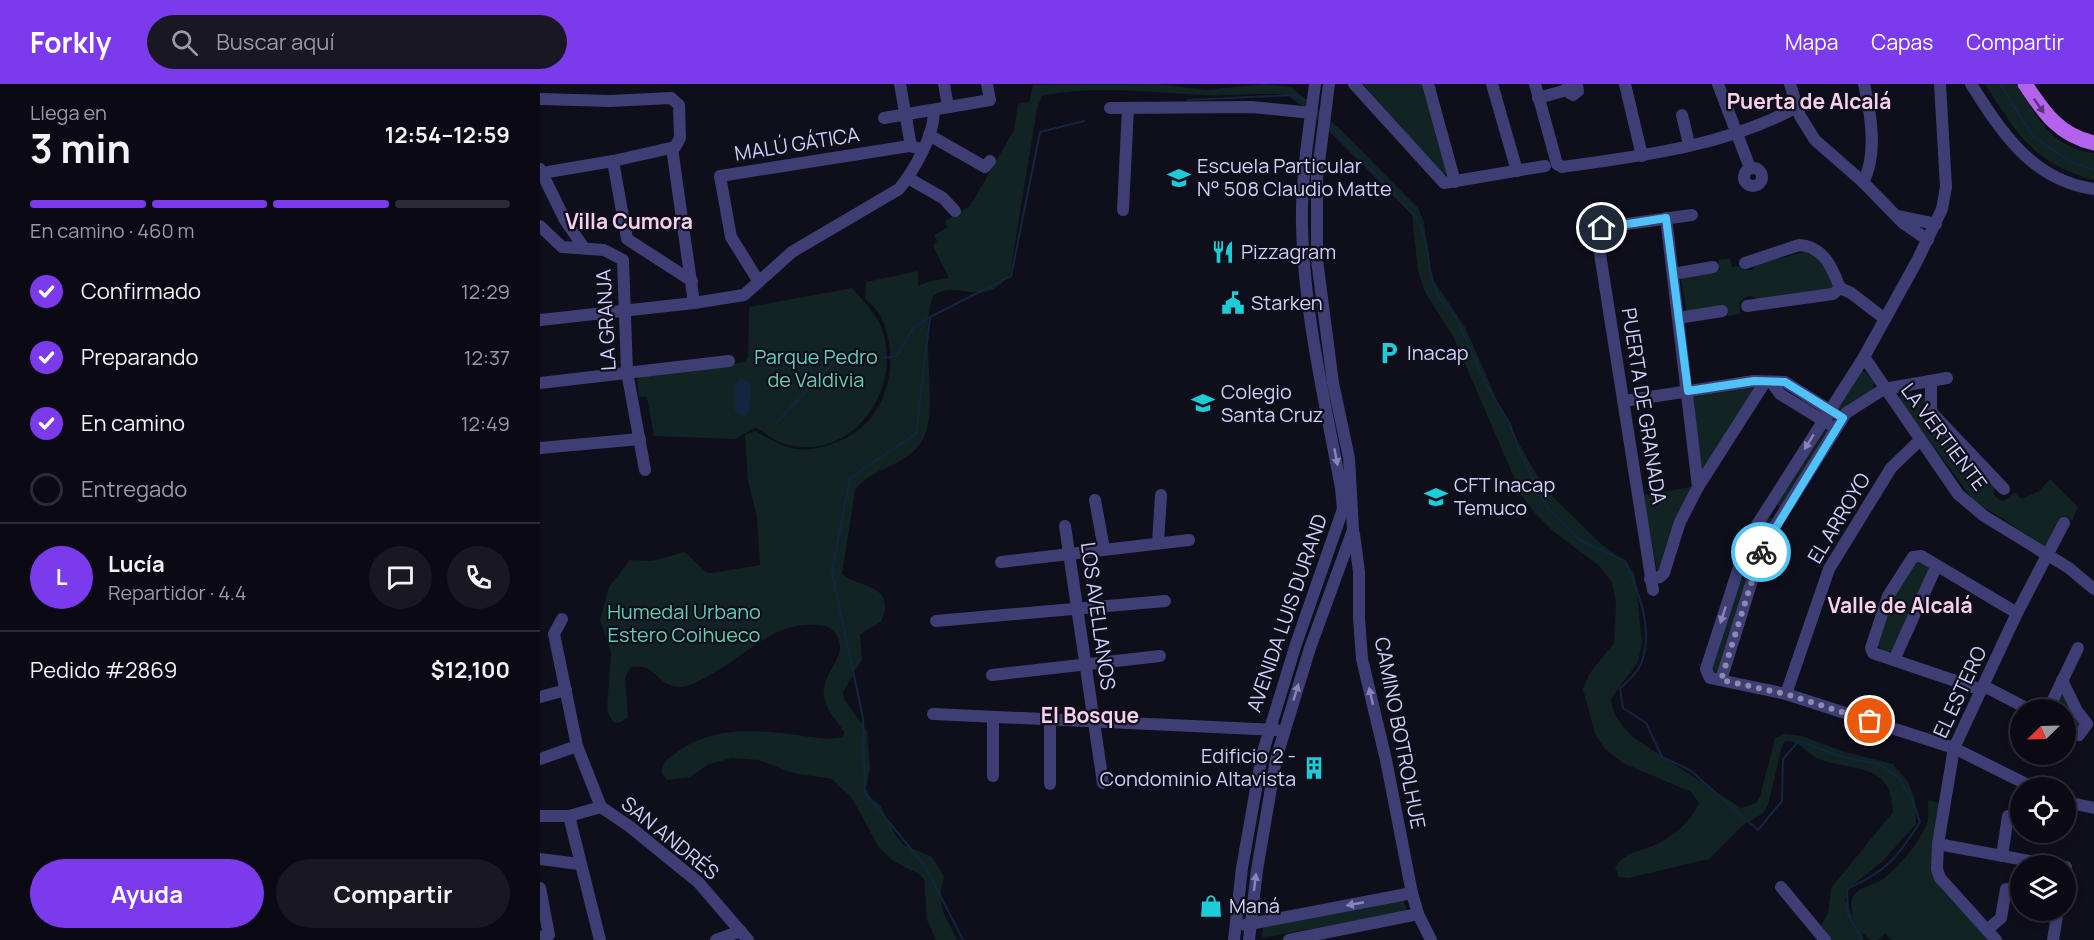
<!DOCTYPE html>
<html lang="es">
<meta charset="utf-8">
<style>
body{margin:0;font-family:Manrope,sans-serif;background:#191822;color:#f1f3f6;height:100vh;display:flex;flex-direction:column;font-size:22px;white-space:nowrap}
*{box-sizing:border-box;margin:0}
p{font-size:20px;color:#9a9aa0}
.icon{flex:none;width:33px;height:33px;fill:none;stroke:currentColor;stroke-width:2;stroke-linecap:round;stroke-linejoin:round}
.map{position:relative;flex:1;overflow:hidden}
.panel{display:flex;flex-direction:column;background:#0b0a14;width:540px}
.panel>*{flex:none}
.needle{width:39px;rotate:247deg}
.fabs{position:absolute;left:1470px;top:615px;display:grid;gap:12px}
.fabs a{display:grid;place-items:center;width:66px;height:66px;border-radius:50%;background:#0b0a14;box-shadow:0 3px 9px #0003,0 0 0 2px #2b2b34;font-size:30px}
.pin{position:absolute;display:grid;place-items:center;width:51px;height:51px;color:#fff;margin:-26px;border:3px solid #fff;border-radius:50%;box-shadow:0 2px 6px #0007}
.courier{position:absolute;display:grid;place-items:center;width:60px;height:60px;margin:-30px;border:4px solid #4fc3f7;border-radius:50%;background:#fff;color:#222;box-shadow:0 2px 8px #0007}
.overview em{font-style:normal;font-weight:700}
.overview div{display:flex;flex-direction:column-reverse}
.overview{display:flex;align-items:center;justify-content:space-between;height:102px;padding:0 30px}
h1{font-size:39px;font-weight:700;line-height:45px}
.bar{display:grid;grid-template-columns:repeat(4,1fr);gap:9px 6px;align-content:center;height:72px;padding:0 30px}
.bar i{height:8px;border-radius:4px;background:#2b2b34}
.bar .selected{background:#7c3aed}
.bar p{grid-column:span 4}
.line{display:flex;align-items:center;gap:15px;padding:0 30px;border-top:2px solid #2b2b34}
.line div{flex:1}
.round{display:grid;place-items:center;flex:none;width:63px;height:63px;border-radius:32px;background:#191822}
ol{padding:0 30px;list-style:none}
li{display:flex;align-items:center;gap:18px;height:66px}
li p{margin-inline-start:auto}
li .icon{padding:6px;border-radius:50%;background:#7c3aed;color:#fff;stroke-width:4}
li:last-child{color:#9a9aa0}
li i{width:33px;height:33px;border:3px solid #2b2b34;border-radius:50%}
.action{display:flex;gap:12px;margin-top:auto;padding:12px 30px}
.action a{flex:1;height:69px;border-radius:36px;background:#7c3aed;color:#fff;font-size:24px;font-weight:700;line-height:69px;text-align:center}
.action a+a{background:#191822;color:#f1f3f6}
header{display:flex;align-items:center;gap:36px;box-sizing:border-box;height:84px;padding:0 30px;background:#7c3aed;color:#fff}
header strong{font-size:28px}
nav{display:flex;gap:33px;margin-inline-start:auto;font-size:21px}
.search{width:420px;height:54px;background:#191822;display:flex;align-items:center;gap:15px;box-sizing:border-box;padding:0 21px;border-radius:33px;color:#9a9aa0;font-size:22px}
main{display:flex;flex:1;min-height:0}
.map>svg:first-child{display:block}
.green{fill:#112423}
.water{fill:#13263f}
.lines{fill:none;stroke-linecap:round;stroke-linejoin:round}
.stream{stroke:#13263f;stroke-width:2}
.minor{stroke:#3e3e75;stroke-width:12}
.major{stroke:#b363eb;stroke-width:15}
.oneway{fill:#593479}
.oneway2{fill:#8886b7}
.done{stroke:#8d8bab;stroke-width:6;stroke-dasharray:0 10.8}
.route{stroke:#4fc3f7;stroke-width:8}
.labels{text-anchor:middle;stroke-width:4.5;stroke-linejoin:round;paint-order:stroke}
.street-label{font-size:20px;fill:#d1cef9;stroke:#0f0e1b}
.poi-label{font-size:20px;fill:#d1cef9;stroke:#0f0e1b;text-anchor:start}
.park-label{font-size:20px;fill:#64ceb0;stroke:#0f0e1b}
.neighbourhood-label{font-size:21px;font-weight:bold;fill:#f9d0ec;stroke:#0f0e1b}
</style>
<header>
<strong>Forkly</strong>
<div class="search"><svg class="icon" aria-label="search" viewBox="0 0 24 24"><circle cx="10" cy="10" r="6"/><path d="M15 15l6 6"/></svg>Buscar aquí</div>
<nav><a>Mapa</a><a>Capas</a><a>Compartir</a></nav>
</header>
<main>
<section class="panel">
<div class="overview"><div><h1>3 min</h1><p>Llega en</p></div><em>12:54–12:59</em></div>
<div class="bar"><i class="selected"></i><i class="selected"></i><i class="selected"></i><i></i><p>En camino · 460 m</p></div>
<ol>
<li><svg class="icon" aria-label="check" viewBox="0 0 24 24"><path d="M5 12l5 5 9-10"/></svg>Confirmado<p>12:29</p></li>
<li><svg class="icon" aria-label="check" viewBox="0 0 24 24"><path d="M5 12l5 5 9-10"/></svg>Preparando<p>12:37</p></li>
<li><svg class="icon" aria-label="check" viewBox="0 0 24 24"><path d="M5 12l5 5 9-10"/></svg>En camino<p>12:49</p></li>
<li><i></i>Entregado</li>
</ol>
<div class="line" style="height:108px"><b class="round" style="background:#7c3aed;color:#fff">L</b><div><b>Lucía</b><p>Repartidor · 4.4</p></div><a class="round"><svg class="icon" aria-label="chat" viewBox="0 0 24 24"><path d="M4 5h16v11H9l-5 4z"/></svg></a><a class="round"><svg class="icon" aria-label="phone" viewBox="0 0 24 24"><path d="M5 4h4l2 5-3 2q2 4 5 5l2-3 5 2v4C11 20 4 13 5 4z"/></svg></a></div>
<div class="line" style="height:78px"><div>Pedido #2869</div><b>$12,100</b></div>
<div class="action"><a>Ayuda</a><a>Compartir</a></div>
</section>
<div class="map">
<svg width="1554" height="856" viewBox="0 0 1554 856">
<rect width="100%" height="100%" fill="#0f0e1b"/>
<g class="green">
<path d="M 616,0 L 666,6 L 726,0 L 751,3 L 801,46 L 878,124 L 884,138 L 889,183 L 894,197 L 925,243 L 960,323 L 990,380 L 1008,408 L 1061,460 L 1087,479 L 1095,491 L 1102,559 L 1098,578 L 1071,615 C 1073,632 1081,641 1094,654 L 1201,724 L 1216,719 L 1220,713 L 1235,654 L 1244,650 L 1262,652 L 1305,668 L 1353,680 L 1368,698 L 1375,716 L 1376,740 L 1343,777 L 1309,804 L 1305,816 L 1313,833 C 1313,827 1309,818 1314,811 C 1322,801 1334,802 1343,795 C 1358,784 1377,761 1385,744 C 1390,736 1388,726 1388,716 L 1401,720 L 1395,794 L 1401,805 L 1449,856 L 1352,856 L 1345,849 L 1338,856 L 1331,856 L 1321,848 L 1324,856 L 1288,856 L 1279,846 L 1288,829 L 1291,804 L 1353,728 C 1352,716 1350,702 1340,694 C 1324,681 1295,683 1277,674 C 1265,668 1260,656 1245,657 L 1242,662 L 1228,721 L 1223,729 L 1202,742 L 1169,775 L 1088,794 L 1079,793 L 1075,783 C 1086,766 1103,768 1119,759 C 1135,751 1152,736 1159,719 L 1151,708 L 1083,679 L 1065,665 L 1055,650 L 1043,605 L 1049,590 L 1074,559 L 1076,520 L 1072,498 L 1058,481 L 1014,448 L 995,429 L 982,412 L 914,254 L 885,208 L 878,187 L 872,131 L 773,31 L 749,12 L 740,10 C 715,9 691,12 666,11 C 612,9 555,0 502,12 L 497,25 L 470,190 C 442,227 419,194 394,211 C 379,238 397,313 386,348 C 375,383 329,382 315,407 L 302,490 C 317,504 358,499 341,538 L 320,550 L 322,575 L 303,608 L 304,615 L 327,647 L 330,684 L 326,704 L 330,713 L 340,721 L 356,752 L 364,761 L 392,773 L 401,787 L 404,793 L 400,812 L 403,828 L 417,856 L 396,856 L 387,836 L 384,795 L 379,790 L 353,777 L 338,762 L 312,714 L 292,695 L 253,689 L 219,676 L 192,674 L 169,680 L 150,693 L 127,696 L 122,690 C 121,677 131,673 140,666 C 175,642 217,646 257,651 C 272,653 288,657 303,653 L 304,648 C 298,638 288,628 285,617 C 277,591 308,575 298,554 C 293,544 286,541 276,541 C 234,538 209,569 175,588 C 167,593 152,602 142,603 C 117,605 116,576 90,584 L 85,594 L 88,634 L 78,639 L 73,638 L 67,626 L 71,568 L 60,536 L 69,503 L 90,476 L 112,477 L 145,468 L 166,488 L 171,489 L 220,481 L 217,434 L 208,396 L 205,351 L 215,347 C 229,354 242,363 257,365 C 271,367 284,363 297,358 C 346,340 362,281 342,235 C 339,227 331,220 325,214 L 326,198 L 378,187 L 378,202 L 390,197 L 409,194 L 393,162 L 397,157 L 394,151 L 408,143 L 405,137 L 430,122 L 433,117 L 474,46 L 478,20 L 489,18 L 493,1 Z"/>
<polygon points="823,0 883,0 909,89 904,91"/>
<path d="M 1445,0 L 1476,0 C 1498,33 1510,63 1554,69 L 1554,96 C 1492,78 1478,51 1445,0 Z"/>
<polygon points="1264,168 1278,173 1296,203 1289,207 1218,217 1212,212 1206,213 1199,219 1200,230 1188,232 1186,222 1146,227 1141,193 1180,186 1178,176 1190,175 1192,183 1201,182 1207,186 1212,186 1216,181"/>
<path d="M 312,204 C 323,217 336,229 342,245 C 362,301 318,373 253,362 C 239,360 227,351 216,343 L 195,355 L 114,352 L 107,313 L 99,313 L 97,295 L 100,293 L 204,278 L 208,274 L 209,223 Z"/>
<polygon points="1324,287 1334,298 1333,305 1301,329 1298,327 1296,323 1318,288"/>
<polygon points="1216,303 1163,387 1160,384 1152,313"/>
<polygon points="1377,309 1385,311 1387,319 1455,404 1454,411 1461,417 1465,416 1474,409 1482,415 1499,407 1510,395 1538,423 1532,437 1523,432 1508,464 1433,416 1359,316 1360,312"/>
<polygon points="1288,344 1290,350 1240,423 1235,420 1281,345"/>
<polygon points="1152,403 1118,491 1103,411"/>
<polygon points="1227,432 1235,436 1179,590 1170,588 1212,456"/>
<polygon points="1382,478 1388,482 1391,488 1354,566 1344,569 1338,561 1351,518 1376,480"/>
<polygon points="1522,611 1543,640 1538,646 1526,641 1526,626 1515,625"/>
<polygon points="863,815 867,827 722,854 723,843"/>
</g>
<polygon class="water" points="201,294 211,299 209,328 205,332 195,327 195,301"/>
<g class="lines">
<g class="stream">
<polyline points="1460,0 1493,52 1531,78 1554,86"/>
<polyline points="648,16 754,11 767,17"/>
<path d="M 789,41 L 877,134 L 886,157 L 890,187 L 897,211 L 916,233 L 944,297 L 970,340 L 980,369 L 1007,423 L 1040,456 L 1085,477 C 1099,509 1114,545 1101,580 C 1098,589 1087,597 1080,605 L 1083,624 L 1106,639 L 1122,673 L 1150,686 L 1218,746 L 1242,717 L 1243,675 L 1259,657 L 1300,672 L 1341,681 L 1359,694 L 1372,715 L 1380,738 C 1357,774 1347,787 1307,805 L 1308,830 L 1322,856"/>
<polyline points="344,274 357,272 373,244 390,233"/>
<polyline points="269,278 292,280 336,273"/>
<polyline points="236,339 292,280"/>
<polyline points="423,856 385,782 325,709 323,634 292,488 310,394 376,350 390,233 471,192 500,48 544,37"/>
</g>
<g class="minor">
<polyline points="360,0 371,62"/>
<polyline points="404,0 408,23"/>
<polyline points="814,0 904,99 1005,82"/>
<polyline points="888,0 915,98"/>
<polyline points="952,0 977,87"/>
<path d="M 995,0 L 1017,80 L 1022,83 C 1101,72 1186,62 1257,23"/>
<polyline points="1028,0 1027,7 1033,11 1038,7 1037,0"/>
<polyline points="1085,0 1102,72"/>
<polyline points="1178,0 1210,84"/>
<polyline points="1250,0 1260,32 1275,56 1323,98 1363,139 1388,156"/>
<polyline points="1400,0 1406,103 1402,125 1377,177 1324,273 1208,455 1166,585 1170,594 1246,610 1414,664 1494,704"/>
<path d="M 1431,0 C 1462,49 1492,96 1554,105"/>
<polyline points="998,14 1027,6"/>
<polyline points="0,15 70,17 131,14 139,21 140,54 135,63 73,77 2,89"/>
<polyline points="570,24 712,23 771,29"/>
<polyline points="1142,31 1149,60"/>
<polyline points="344,34 450,16 447,0"/>
<polyline points="389,51 445,83 450,77"/>
<polyline points="132,64 154,219"/>
<polyline points="73,77 87,155 152,197"/>
<circle cx="1213" cy="93" r="9"/>
<polyline points="0,85 25,136 44,164"/>
<polyline points="368,94 403,114 415,127"/>
<path d="M 1323,98 C 1338,71 1331,30 1324,0"/>
<polyline points="583,126 588,24"/>
<polyline points="1357,132 1396,140"/>
<polyline points="1126,134 1158,403"/>
<polyline points="0,142 22,163 64,166 83,176 87,288 105,386"/>
<path d="M 1205,179 L 1259,161 C 1284,163 1292,183 1300,204"/>
<polyline points="1133,190 1173,183"/>
<polyline points="219,198 191,153 180,92 369,62 382,65"/>
<polyline points="1207,222 1293,210 1300,204 1311,209 1345,235"/>
<polyline points="1138,234 1182,227"/>
<path d="M 0,236 L 154,219 L 204,211 L 252,168 L 359,105 C 373,88 397,47 393,26"/>
<polyline points="1324,273 1418,410 1444,432 1529,484 1554,505"/>
<polyline points="1391,298 1391,328 1464,405"/>
<polyline points="0,299 189,277"/>
<polyline points="1232,299 1240,310 1289,340"/>
<polyline points="1084,317 1214,297 1245,298 1294,329"/>
<polyline points="0,364 100,355"/>
<polyline points="555,416 564,465"/>
<polyline points="525,442 563,699"/>
<polyline points="814,450 819,488 819,534 822,575 846,676 872,809 878,830 891,856"/>
<polyline points="618,459 621,411"/>
<polyline points="461,478 649,456"/>
<polyline points="1110,495 1120,493 1124,489 1140,438 1158,403 1225,298"/>
<polyline points="1113,506 1057,151 1065,143 1152,131"/>
<polyline points="22,535 14,550 37,662 61,723 89,742 158,798 208,856"/>
<polyline points="396,537 625,517"/>
<polyline points="1354,576 1396,483"/>
<polyline points="452,591 620,572"/>
<polyline points="1181,596 1223,461 1306,329 1344,305 1407,294"/>
<polyline points="1522,596 1537,627 1547,640 1539,651 1526,644"/>
<polyline points="1444,602 1490,626"/>
<polyline points="1442,606 1333,569 1331,564 1348,512 1373,473 1381,472 1477,529"/>
<polyline points="1246,610 1289,485 1351,384 1380,356"/>
<polyline points="0,613 26,606"/>
<polyline points="1508,626 1538,564"/>
<polyline points="393,630 737,646"/>
<polyline points="0,675 37,662"/>
<polyline points="453,692 453,633"/>
<polyline points="510,700 510,636"/>
<polyline points="1526,718 1554,724"/>
<polyline points="0,732 29,732"/>
<polyline points="1398,760 1517,782"/>
<polyline points="1462,772 1468,732"/>
<polyline points="0,775 39,780"/>
<polyline points="1526,783 1526,790"/>
<polyline points="1241,803 1285,856"/>
<polyline points="0,804 9,851 0,853"/>
<polyline points="705,841 872,809"/>
<polyline points="1447,846 1461,834 1466,805"/>
<polyline points="60,856 29,732 61,723"/>
<polyline points="176,856 201,847"/>
<path d="M 694,856 L 702,784 L 722,671 L 756,560 L 803,425 L 801,404 C 785,317 764,230 762,141 C 761,94 769,47 775,0"/>
<polyline points="709,856 717,786 736,675 770,564 813,446 809,374 793,299 777,176 777,94 789,0"/>
<polyline points="749,856 878,830"/>
<polyline points="1456,856 1400,794 1397,785 1398,760 1414,664 1477,529 1524,439"/>
<polyline points="1513,856 1518,826"/>
</g>
<path class="major" d="M 1485,0 C 1504,29 1519,51 1554,59"/>
</g>
<defs><path id="oneway-solid" d="M-6-.8H1V-3.2L6.5 0L1 3.2V.8H-6Z" transform="scale(1.5)"/></defs>
<use class="oneway" href="#oneway-solid" transform="translate(1499 22) rotate(55)"/>
<g class="oneway2">
<use href="#oneway-solid" transform="translate(1269 358) rotate(122)"/>
<use href="#oneway-solid" transform="translate(796 373) rotate(79)"/>
<use href="#oneway-solid" transform="translate(1183 531) rotate(108)"/>
<use href="#oneway-solid" transform="translate(756 608) rotate(-73)"/>
<use href="#oneway-solid" transform="translate(831 612) rotate(-103)"/>
<use href="#oneway-solid" transform="translate(715 798) rotate(-83)"/>
<use href="#oneway-solid" transform="translate(815 820) rotate(169)"/>
</g>
<g class="lines">
<polyline class="done" points="1221,468 1181,596 1246,610 1330,637"/>
<polyline class="route" points="1062,144 1126,134 1148,307 1214,297 1245,298 1303,334 1221,468"/>
</g>
<defs>
<g id="school-bare" transform="scale(1.8)"><path d="M0-5L7-2L0 1L-7-2ZM-4 1L0 2.5L4 1V4Q0 6-4 4Z" fill="#1cccd7" stroke="#0f0e1b" stroke-width="2.5" paint-order="stroke"/></g>
<g id="restaurant-bare" transform="scale(1.8)"><path d="M-5-6h1v4h1v-4h1v4h1v-4h1v5L-1.5 .5V6h-2V.5L-5-1ZM5-6V6H3V1.5H1.5Q1.5-4 5-6Z" fill="#1cccd7" stroke="#0f0e1b" stroke-width="2.5" paint-order="stroke"/></g>
<g id="civic-bare" transform="scale(1.8)"><path d="M-.6-6.5H3V-4.5H.6V-3L4-1V1h2V6H-6V1h2V-1L-.6-3ZM-1.2 2.5V6h2.4V2.5Z" fill="#1cccd7" stroke="#0f0e1b" stroke-width="2.5" paint-order="stroke"/></g>
<g id="parking-bare" transform="scale(1.8)"><path d="M-3.5-5.5H1a3.5 3.5 0 0 1 0 7H-1V5.5H-3.5ZM-1-3.4V-.6H.8a1.4 1.4 0 0 0 0-2.8Z" fill="#1cccd7" stroke="#0f0e1b" stroke-width="2.5" paint-order="stroke"/></g>
<g id="university-bare" transform="scale(1.8)"><path d="M0-5L7-2L0 1L-7-2ZM-4 1L0 2.5L4 1V4Q0 6-4 4Z" fill="#1cccd7" stroke="#0f0e1b" stroke-width="2.5" paint-order="stroke"/></g>
<g id="building-bare" transform="scale(1.8)"><path d="M-4-6H4V6H1V3H-1V6H-4ZM-2.5-4.3h1.7v1.8h-1.7ZM.8-4.3h1.7v1.8H.8ZM-2.5-1h1.7V.8h-1.7ZM.8-1h1.7V.8H.8Z" fill="#1cccd7" stroke="#0f0e1b" stroke-width="2.5" paint-order="stroke"/></g>
<g id="shop-bare" transform="scale(1.8)"><path d="M-5-2.5h2.3a2.7 3.5 0 0 1 5.4 0H5L5.5 6h-11ZM-1.5-2.5h3a1.5 2.3 0 0 0-3 0Z" fill="#1cccd7" stroke="#0f0e1b" stroke-width="2.5" paint-order="stroke"/></g>
</defs>
<g fill-rule="evenodd">
<use href="#school-bare" x="639" y="94"/>
<use href="#restaurant-bare" x="683" y="168"/>
<use href="#civic-bare" x="693" y="219"/>
<use href="#parking-bare" x="849" y="269"/>
<use href="#school-bare" x="663" y="319"/>
<use href="#university-bare" x="896" y="413"/>
<use href="#building-bare" x="774" y="684"/>
<use href="#shop-bare" x="671" y="822"/>
</g>
<g class="labels">
<g class="street-label">
<text transform="translate(257 60) rotate(-9)" y="7">MALÚ GÁTICA</text>
<text transform="translate(66 236) rotate(-93)" y="7">LA GRANJA</text>
<text transform="translate(1104 322) rotate(81)" y="7">PUERTA DE GRANADA</text>
<text transform="translate(1404 353) rotate(53)" y="7">LA VERTIENTE</text>
<text transform="translate(1299 434) rotate(-59)" y="7">EL ARROYO</text>
<text transform="translate(747 529) rotate(-71)" y="7">AVENIDA LUIS DURAND</text>
<text transform="translate(558 532) rotate(82)" y="7">LOS AVELLANOS</text>
<text transform="translate(1420 608) rotate(-65)" y="7">EL ESTERO</text>
<text transform="translate(860 649) rotate(79)" y="7">CAMINO BOTROLHUE</text>
<text transform="translate(130 754) rotate(39)" y="7">SAN ANDRÉS</text>
</g>
<g class="poi-label">
<text x="657" y="89">Escuela Particular<tspan x="657" dy="23">N° 508 Claudio Matte</tspan></text>
<text x="701" y="175">Pizzagram</text>
<text x="711" y="226">Starken</text>
<text x="867" y="276">Inacap</text>
<text x="681" y="315">Colegio<tspan x="681" dy="23">Santa Cruz</tspan></text>
<text x="914" y="408">CFT Inacap<tspan x="914" dy="23">Temuco</tspan></text>
<text x="756" y="679" text-anchor="end">Edificio 2 -<tspan x="756" dy="23">Condominio Altavista</tspan></text>
<text x="689" y="829">Maná</text>
</g>
<g class="park-label">
<text x="276" y="280">Parque Pedro<tspan x="276" dy="23">de Valdivia</tspan></text>
<text x="144" y="535">Humedal Urbano<tspan x="144" dy="23">Estero Coihueco</tspan></text>
</g>
<g class="neighbourhood-label">
<text x="1269" y="25">Puerta de Alcalá</text>
<text x="89" y="145">Villa Cumora</text>
<text x="1360" y="529">Valle de Alcalá</text>
<text x="550" y="639">El Bosque</text>
</g>
</g>
</svg>
<div class="fabs">
<a><svg class="needle" viewBox="-14 -14 28 28"><path d="M0-13l5 13h-10z" fill="#e53935"/><path d="M0 13l5-13h-10z" fill="#9a9aa0"/></svg></a>
<a><svg class="icon" aria-label="locate" viewBox="0 0 24 24"><circle cx="12" cy="12" r="6"/><path d="M12 2v4M12 18v4M2 12h4M18 12h4"/></svg></a>
<a><svg class="icon" aria-label="layers" viewBox="0 0 24 24"><path d="M12 4l9 5-9 5-9-5zM3 14l9 5 9-5"/></svg></a>
</div>
<div class="pin" style="left:1330px;top:637px;background:#ea580c"><svg class="icon" aria-label="bag" viewBox="0 0 24 24"><path d="M5 8h14l-1 12H6zM9 8a3 3 0 0 1 6 0"/></svg></div>
<div class="pin" style="left:1062px;top:144px;background:#1f2937"><svg class="icon" aria-label="home" viewBox="0 0 24 24"><path d="M3 11l9-7 9 7M6 9v11h12V9"/></svg></div>
<div class="courier" style="left:1221px;top:468px"><svg class="icon" aria-label="bike" viewBox="0 0 24 24"><circle cx="6" cy="16" r="4"/><circle cx="18" cy="16" r="4"/><path d="M6 16l4-8h5l3 8M10 8l3 8H6M13 5h3"/></svg></div>
</div>
</main>
